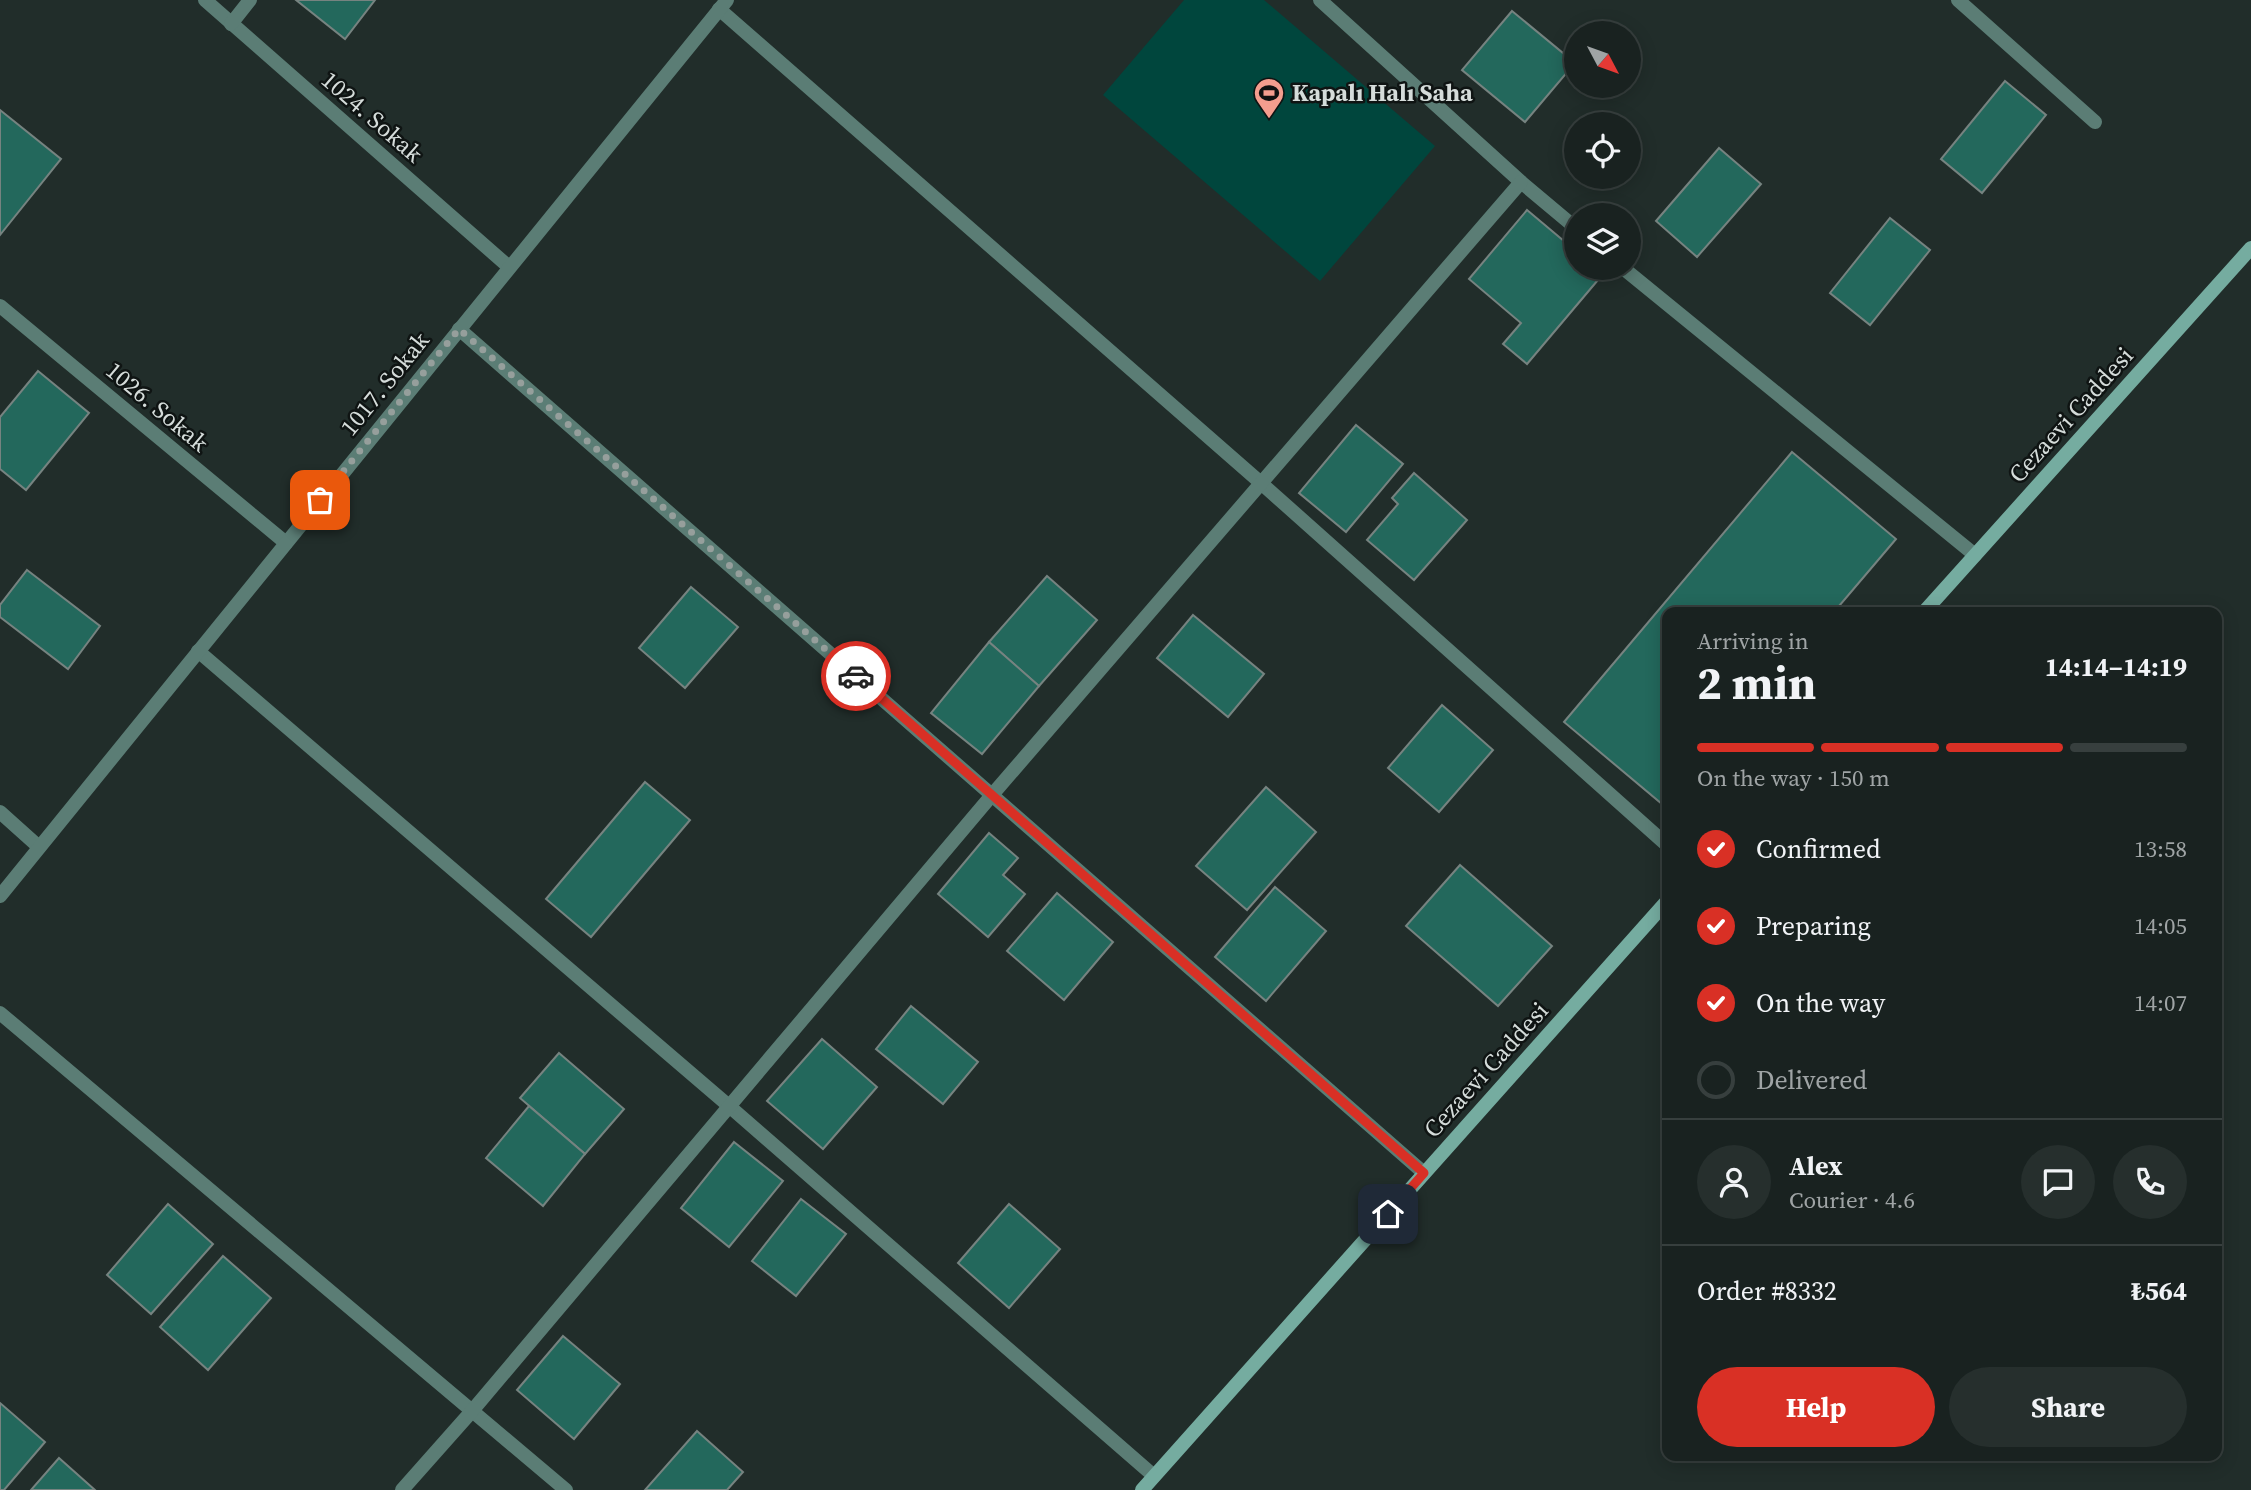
<!DOCTYPE html>
<meta charset="utf-8">
<style>
body{margin:0;font-family:"Source Serif 4",serif;background:#262f2d;color:#f1f3f6;height:100vh;display:flex;flex-direction:column;font-size:26px;white-space:nowrap}
*{box-sizing:border-box;margin:0}
p{font-size:23px;color:#9fa4a5}
.icon{flex:none;width:38px;height:38px;fill:none;stroke:currentColor;stroke-width:2;stroke-linecap:round;stroke-linejoin:round}
.map{position:relative;flex:1;overflow:hidden}
.drawer{position:absolute;left:1662px;top:607px;width:560px;height:854px;display:flex;flex-direction:column;background:#192220;border-radius:14px;box-shadow:0 4px 18px #0003,0 0 0 2px #373f3e}
.drawer>*{flex:none}
.needle{width:46px;rotate:131deg}
.buttons{position:absolute;left:1564px;top:21px;display:grid;gap:14px}
.buttons a{display:grid;place-items:center;width:77px;height:77px;border-radius:50%;background:#192220;box-shadow:0 4px 18px #0003,0 0 0 2px #373f3e;font-size:35px}
.pin{position:absolute;display:grid;place-items:center;width:60px;height:60px;color:#fff;margin:-30px;border-radius:14px;box-shadow:0 4px 10px #0006}
.courier{position:absolute;display:grid;place-items:center;width:70px;height:70px;margin:-35px;border:5px solid #d93025;border-radius:50%;background:#fff;color:#222;box-shadow:0 2px 9px #0007}
.headline em{font-style:normal;font-weight:700}
.headline div{display:flex;flex-direction:column-reverse}
.headline{display:flex;align-items:center;justify-content:space-between;height:119px;padding:0 35px}
h1{font-size:46px;font-weight:700;line-height:52px}
.bar{display:grid;grid-template-columns:repeat(4,1fr);gap:10px 7px;align-content:center;height:84px;padding:0 35px}
.bar i{height:9px;border-radius:5px;background:#373f3e}
.bar .active{background:#d93025}
.bar p{grid-column:span 4}
.line{display:flex;align-items:center;gap:18px;padding:0 35px;border-top:2px solid #373f3e}
.line div{flex:1}
.round{display:grid;place-items:center;flex:none;width:74px;height:74px;border-radius:37px;background:#262f2d}
ol{padding:0 35px;list-style:none}
li{display:flex;align-items:center;gap:21px;height:77px}
li p{margin-inline-start:auto}
li .icon{padding:7px;border-radius:50%;background:#d93025;color:#fff;stroke-width:4}
li:last-child{color:#9fa4a5}
li i{width:38px;height:38px;border:4px solid #373f3e;border-radius:50%}
.button{display:flex;gap:14px;margin-top:auto;padding:14px 35px}
.button a{flex:1;height:80px;border-radius:42px;background:#d93025;color:#fff;font-size:28px;font-weight:700;line-height:80px;text-align:center}
.button a+a{background:#262f2d;color:#f1f3f6}
.map>svg:first-child{display:block}
.green{fill:#00463d}
.building{fill:#23685c;stroke:#768380;stroke-width:2}
.lines{fill:none;stroke-linecap:round;stroke-linejoin:round}
.street{stroke:#5b7d75;stroke-width:14}
.secondary{stroke:#75aca0;stroke-width:14}
.done{stroke:#969f9c;stroke-width:7;stroke-dasharray:0 12.6}
.route{stroke:#d93025;stroke-width:9}
.labels{text-anchor:middle;stroke-width:5;stroke-linejoin:round;paint-order:stroke}
.poi-label{font-size:24px;font-weight:bold;fill:#d5dcda;stroke:#0f1413;text-anchor:start}
.street-label{font-size:24px;fill:#d5dcda;stroke:#0f1413}
</style>
<div class="map">
<svg width="2251" height="1490" viewBox="0 0 2251 1490">
<rect width="100%" height="100%" fill="#212d2a"/>
<polygon class="green" points="1184,0 1264,0 1435,146 1320,281 1103,95"/>
<g class="building">
<polygon points="296,0 375,0 345,39"/>
<polygon points="1512,11 1575,63 1525,122 1462,70"/>
<polygon points="2005,81 2046,115 1982,193 1941,159"/>
<polygon points="0,110 61,159 0,235"/>
<polygon points="1719,148 1761,184 1697,257 1656,221"/>
<polygon points="1527,210 1577,252 1577,268 1596,268 1603,274 1527,364 1503,344 1521,323 1469,279"/>
<polygon points="1890,218 1930,250 1870,325 1830,293"/>
<polygon points="38,371 89,413 26,490 0,469 0,417"/>
<polygon points="1356,425 1403,464 1346,532 1299,493"/>
<polygon points="1792,452 1896,539 1834,612 1668,612 1668,809 1564,722"/>
<polygon points="1414,473 1467,520 1414,580 1367,540 1398,504 1392,498"/>
<polygon points="27,570 100,626 68,669 0,617 0,605"/>
<polygon points="1047,576 1097,620 1039,686 989,642"/>
<polygon points="691,587 738,627 685,688 639,648"/>
<polygon points="1193,615 1264,674 1228,717 1157,658"/>
<polygon points="989,642 1039,686 982,754 931,713"/>
<polygon points="1442,705 1493,750 1439,812 1388,768"/>
<polygon points="645,782 690,820 591,937 546,899"/>
<polygon points="1266,787 1316,832 1247,910 1196,866"/>
<polygon points="989,833 1018,858 1003,875 1025,894 988,937 938,894"/>
<polygon points="1460,865 1552,946 1498,1006 1406,926"/>
<polygon points="1275,887 1326,931 1266,1001 1215,957"/>
<polygon points="1057,893 1113,942 1064,1000 1007,951"/>
<polygon points="911,1006 978,1062 943,1104 876,1049"/>
<polygon points="822,1039 877,1087 823,1149 767,1101"/>
<polygon points="559,1053 624,1109 585,1154 520,1098"/>
<polygon points="529,1106 585,1154 543,1206 486,1158"/>
<polygon points="734,1142 783,1181 729,1247 681,1208"/>
<polygon points="801,1199 846,1234 796,1296 752,1261"/>
<polygon points="168,1204 213,1244 151,1314 107,1275"/>
<polygon points="1009,1204 1060,1249 1009,1308 958,1263"/>
<polygon points="223,1256 271,1298 208,1370 160,1327"/>
<polygon points="563,1336 620,1384 574,1439 517,1390"/>
<polygon points="0,1403 45,1442 4,1490 0,1490"/>
<polygon points="697,1431 743,1472 727,1490 645,1490"/>
<polygon points="59,1458 95,1490 31,1490"/>
</g>
<g class="lines">
<g class="street">
<polyline points="205,0 509,267"/>
<polyline points="1320,0 1521,182 1577,229"/>
<polyline points="1958,0 2095,122"/>
<polyline points="719,9 1261,483 1668,846"/>
<polyline points="231,24 250,0"/>
<polyline points="1623,268 1975,555"/>
<polyline points="0,306 286,543"/>
<polyline points="459,329 1424,1173"/>
<polyline points="198,651 729,1106 1154,1476"/>
<polyline points="0,812 39,847"/>
<polyline points="0,896 727,0"/>
<polyline points="0,1013 566,1490"/>
<polyline points="402,1490 472,1411 992,795 1521,182"/>
</g>
<g class="secondary">
<polyline points="1924,612 2251,248"/>
<polyline points="1142,1490 1668,900"/>
</g>
</g>
<g class="lines">
<polyline class="done" points="320,500 459,329 856,676"/>
<polyline class="route" points="856,676 1424,1173 1388,1214"/>
</g>
<defs>
<g id="stadium-pin" transform="scale(1.575)"><path d="M0 17L-7.5 6A9.5 9.5 0 1 1 7.5 6Z" fill="#f59d8e" stroke="#0f1413"/><path d="M0-5a6.5 5 0 1 0 0 10a6.5 5 0 1 0 0-10ZM-3.5-1.8h7v3.6h-7Z" fill="#111"/></g>
</defs>
<g fill-rule="evenodd">
<use href="#stadium-pin" x="1269" y="93"/>
</g>
<g class="labels">
<g class="poi-label">
<text x="1292" y="101">Kapalı Halı Saha</text>
</g>
<g class="street-label">
<text transform="translate(372 117) rotate(41)" y="8">1024. Sokak</text>
<text transform="translate(385 384) rotate(-51)" y="8">1017. Sokak</text>
<text transform="translate(157 407) rotate(40)" y="8">1026. Sokak</text>
<text transform="translate(2071 415) rotate(-48)" y="8">Cezaevi Caddesi</text>
<text transform="translate(1486 1070) rotate(-48)" y="8">Cezaevi Caddesi</text>
</g>
</g>
</svg>
<div class="buttons">
<a><svg class="needle" viewBox="-14 -14 28 28"><path d="M0-13l5 13h-10z" fill="#e53935"/><path d="M0 13l5-13h-10z" fill="#9fa4a5"/></svg></a>
<a><svg class="icon" aria-label="locate" viewBox="0 0 24 24"><circle cx="12" cy="12" r="6"/><path d="M12 2v4M12 18v4M2 12h4M18 12h4"/></svg></a>
<a><svg class="icon" aria-label="layers" viewBox="0 0 24 24"><path d="M12 4l9 5-9 5-9-5zM3 14l9 5 9-5"/></svg></a>
</div>
<div class="pin" style="left:320px;top:500px;background:#ea580c"><svg class="icon" aria-label="bag" viewBox="0 0 24 24"><path d="M5 8h14l-1 12H6zM9 8a3 3 0 0 1 6 0"/></svg></div>
<div class="pin" style="left:1388px;top:1214px;background:#1f2937"><svg class="icon" aria-label="home" viewBox="0 0 24 24"><path d="M3 11l9-7 9 7M6 9v11h12V9"/></svg></div>
<div class="courier" style="left:856px;top:676px"><svg class="icon" aria-label="car" viewBox="0 0 24 24"><path d="M5 17H2v-5l4-1 3-4h7l3 4 3 1v5h-3M9 17h6M6 11h13"/><circle cx="7" cy="17" r="2"/><circle cx="17" cy="17" r="2"/></svg></div>
<section class="drawer">
<div class="headline"><div><h1>2 min</h1><p>Arriving in</p></div><em>14:14–14:19</em></div>
<div class="bar"><i class="active"></i><i class="active"></i><i class="active"></i><i></i><p>On the way · 150 m</p></div>
<ol>
<li><svg class="icon" aria-label="check" viewBox="0 0 24 24"><path d="M5 12l5 5 9-10"/></svg>Confirmed<p>13:58</p></li>
<li><svg class="icon" aria-label="check" viewBox="0 0 24 24"><path d="M5 12l5 5 9-10"/></svg>Preparing<p>14:05</p></li>
<li><svg class="icon" aria-label="check" viewBox="0 0 24 24"><path d="M5 12l5 5 9-10"/></svg>On the way<p>14:07</p></li>
<li><i></i>Delivered</li>
</ol>
<div class="line" style="height:126px"><a class="round"><svg class="icon" aria-label="person" viewBox="0 0 24 24"><circle cx="12" cy="8" r="4"/><path d="M4 21q1-7 8-7t8 7"/></svg></a><div><b>Alex</b><p>Courier · 4.6</p></div><a class="round"><svg class="icon" aria-label="chat" viewBox="0 0 24 24"><path d="M4 5h16v11H9l-5 4z"/></svg></a><a class="round"><svg class="icon" aria-label="phone" viewBox="0 0 24 24"><path d="M5 4h4l2 5-3 2q2 4 5 5l2-3 5 2v4C11 20 4 13 5 4z"/></svg></a></div>
<div class="line" style="height:91px"><div>Order #8332</div><b>₺564</b></div>
<div class="button"><a>Help</a><a>Share</a></div>
</section>
</div>
